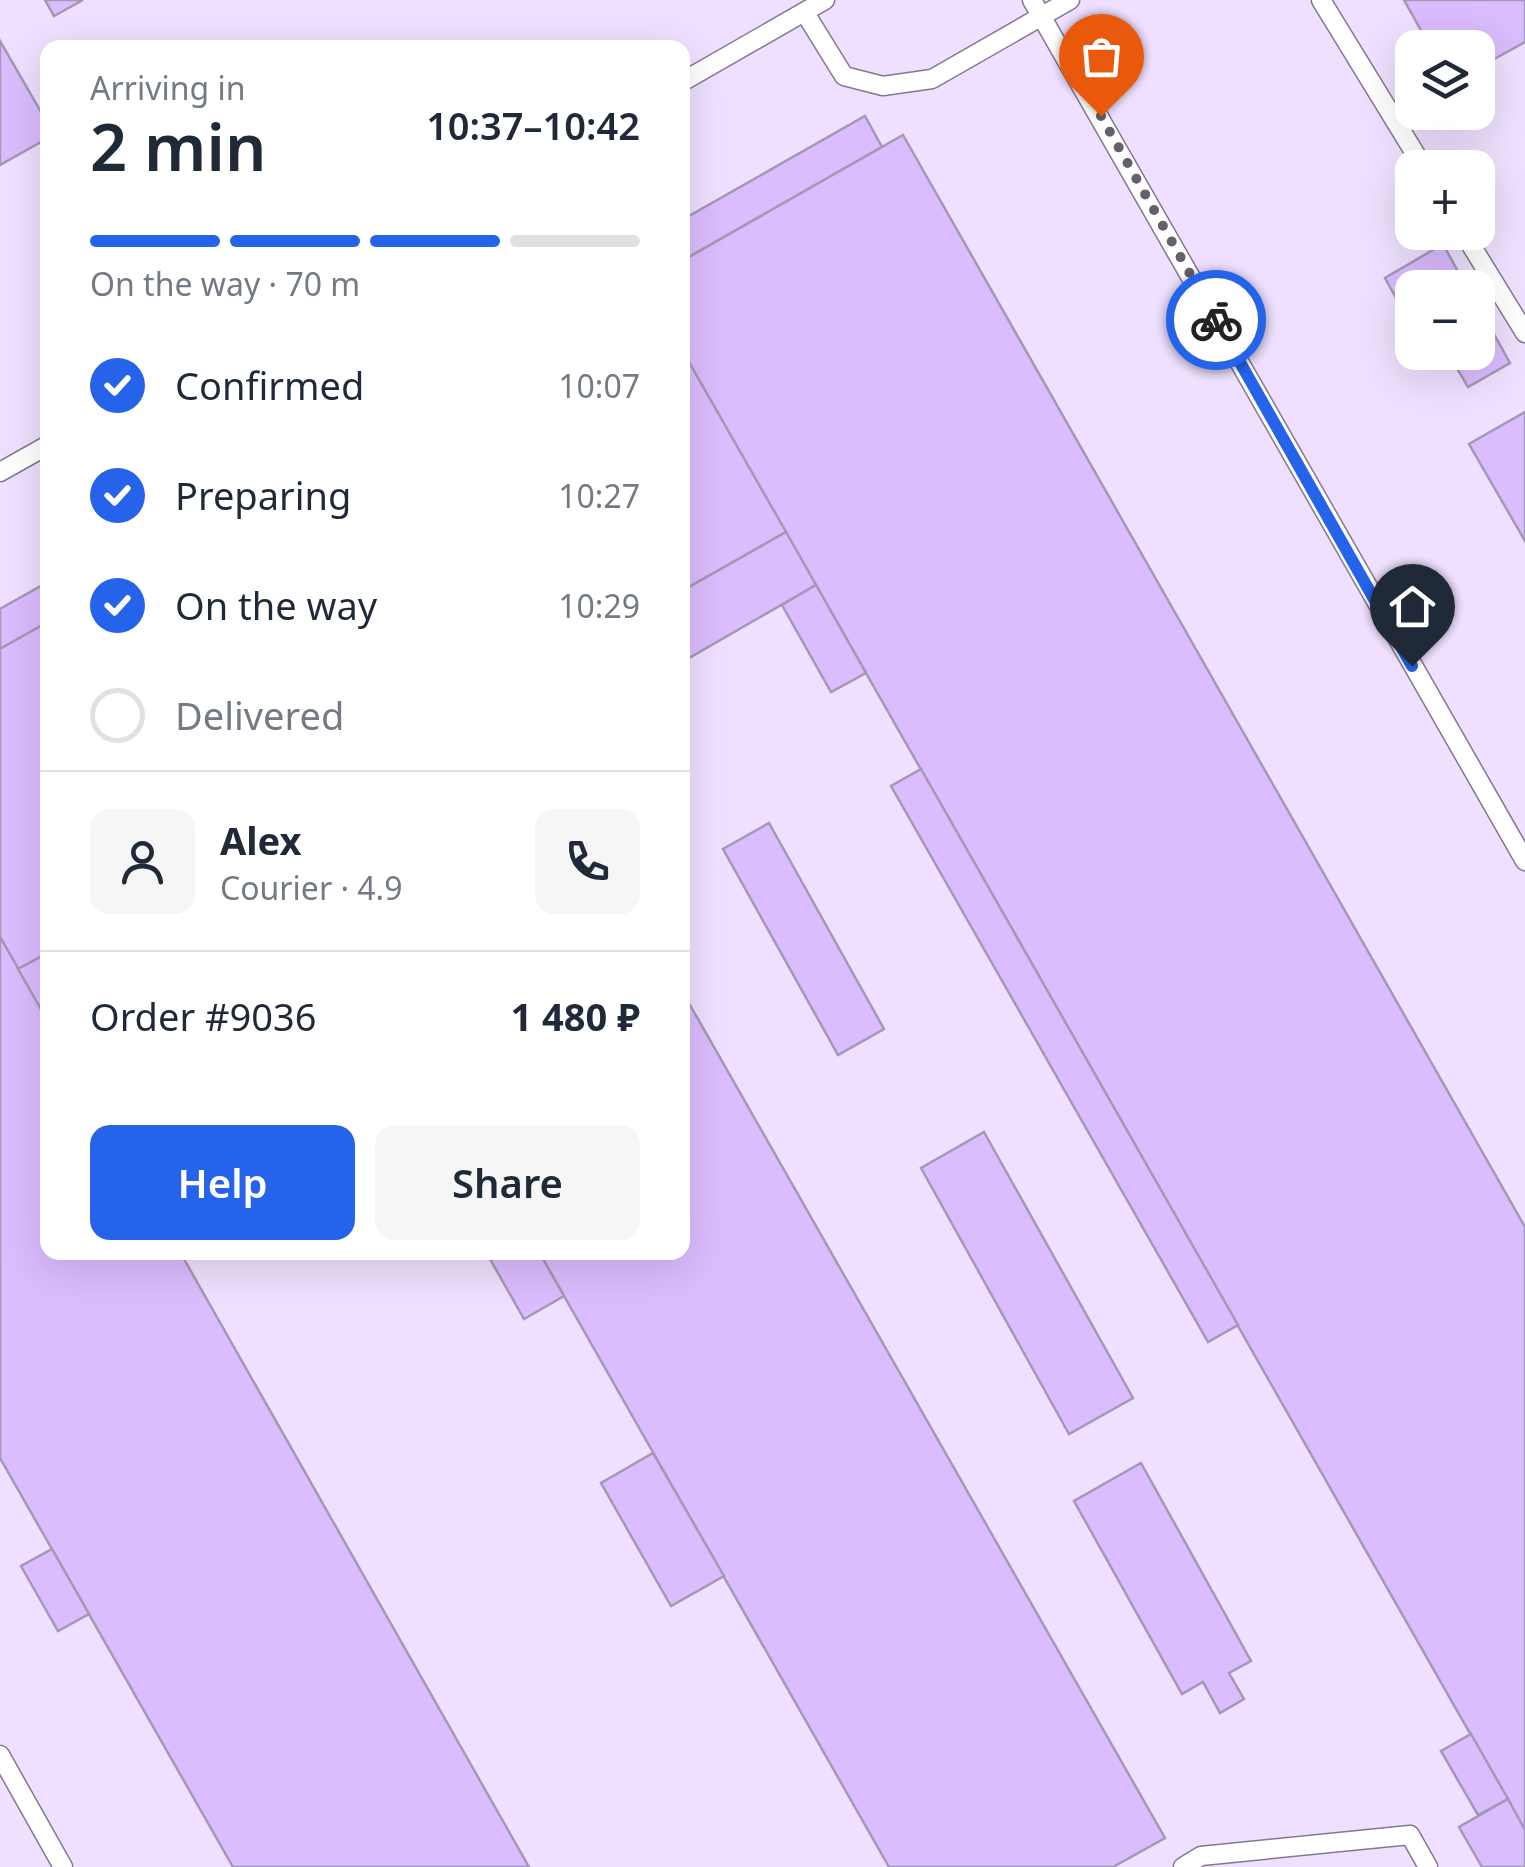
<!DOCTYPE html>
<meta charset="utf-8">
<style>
body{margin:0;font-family:"Noto Sans",sans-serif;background:#f6f6f7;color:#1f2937;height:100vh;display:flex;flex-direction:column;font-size:38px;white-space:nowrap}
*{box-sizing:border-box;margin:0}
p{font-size:32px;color:#747a83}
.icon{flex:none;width:55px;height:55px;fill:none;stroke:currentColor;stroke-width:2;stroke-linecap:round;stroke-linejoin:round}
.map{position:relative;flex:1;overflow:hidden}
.details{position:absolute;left:40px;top:40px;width:650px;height:1220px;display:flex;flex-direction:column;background:#fff;border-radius:20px;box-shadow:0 10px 40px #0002}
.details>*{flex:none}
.fabs{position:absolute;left:1395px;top:30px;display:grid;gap:20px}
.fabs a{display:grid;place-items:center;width:100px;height:100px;border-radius:20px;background:#fff;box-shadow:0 10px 40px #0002;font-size:50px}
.pin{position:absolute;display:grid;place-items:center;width:85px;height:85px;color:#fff;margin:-102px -42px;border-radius:50% 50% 50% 0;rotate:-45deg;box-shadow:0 0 10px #0007}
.pin .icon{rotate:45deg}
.courier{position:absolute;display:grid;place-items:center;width:100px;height:100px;margin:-50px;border:8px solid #2563eb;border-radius:50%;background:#fff;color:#222;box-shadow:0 2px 12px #0007}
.summary em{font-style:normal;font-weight:600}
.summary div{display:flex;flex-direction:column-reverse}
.summary{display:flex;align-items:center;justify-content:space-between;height:170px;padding:0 50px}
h1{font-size:65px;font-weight:600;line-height:75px}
.bar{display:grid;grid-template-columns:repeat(4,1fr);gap:15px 10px;align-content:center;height:120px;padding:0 50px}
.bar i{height:12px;border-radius:8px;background:#e0e1e3}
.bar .on{background:#2563eb}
.bar p{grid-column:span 4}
.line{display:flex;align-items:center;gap:25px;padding:0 50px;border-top:2px solid #e0e1e3}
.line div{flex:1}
.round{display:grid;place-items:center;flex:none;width:105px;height:105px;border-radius:20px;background:#f6f6f7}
ol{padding:0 50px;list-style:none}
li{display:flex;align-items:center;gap:30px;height:110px}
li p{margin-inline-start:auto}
li .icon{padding:10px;border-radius:50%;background:#2563eb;color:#fff;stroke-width:4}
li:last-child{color:#747a83}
li i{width:55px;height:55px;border:5px solid #e0e1e3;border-radius:50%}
.button{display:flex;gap:20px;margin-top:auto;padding:20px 50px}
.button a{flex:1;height:115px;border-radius:20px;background:#2563eb;color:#fff;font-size:40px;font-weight:600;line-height:115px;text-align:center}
.button a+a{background:#f6f6f7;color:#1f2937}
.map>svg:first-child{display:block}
.built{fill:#eee0fe;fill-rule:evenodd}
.building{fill:#dbbcfe;stroke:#a598b4;stroke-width:2.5}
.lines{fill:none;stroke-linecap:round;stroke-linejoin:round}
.lane-casing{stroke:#837791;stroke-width:21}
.lane{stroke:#fff;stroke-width:18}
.done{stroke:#66606d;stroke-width:10;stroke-dasharray:0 18}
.route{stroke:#2563eb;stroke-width:12}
</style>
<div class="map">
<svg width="1525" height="1867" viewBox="0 0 1525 1867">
<rect width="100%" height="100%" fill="#f4ecfe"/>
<path class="built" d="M 0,0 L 1525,0 L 1525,1867 L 0,1867 ZM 48,48 L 682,48 L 682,1252 L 48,1252 ZM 1412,48 L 1478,48 L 1478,112 L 1412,112 ZM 1412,168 L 1478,168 L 1478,232 L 1412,232 ZM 1412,288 L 1478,288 L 1478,352 L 1412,352 Z"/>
<g class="building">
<polygon points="45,0 83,0 54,16"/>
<polygon points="1404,0 1525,0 1525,42 1478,68 1478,48 1431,48"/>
<polygon points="0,41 48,124 48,138 0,165"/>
<polygon points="865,116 882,147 682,261 682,220"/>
<polygon points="903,135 1525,1227 1525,1830 682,350 682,261"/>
<polygon points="1443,244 1467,288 1412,288 1412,327 1385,278"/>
<polygon points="1478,305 1510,363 1468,387 1448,353 1433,362 1427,352 1478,352"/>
<polygon points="682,350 786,532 682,591"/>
<polygon points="1525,412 1525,541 1469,444"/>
<polygon points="786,532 816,585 682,662 682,591"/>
<polygon points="48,582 48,622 0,649 0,609"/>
<polygon points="816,585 866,673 831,692 782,605"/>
<polygon points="48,622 48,953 18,969 0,937 0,649"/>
<polygon points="921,769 1238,1325 1208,1342 891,786"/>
<polygon points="769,823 884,1029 838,1055 723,849"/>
<polygon points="0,937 48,1020 48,1252 180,1252 529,1867 233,1867 0,1458"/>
<polygon points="48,953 48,1017 46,1018 18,969"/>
<polygon points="682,991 1165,1838 1113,1867 889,1867 539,1252 682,1252"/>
<polygon points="984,1132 1133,1398 1069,1434 921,1168"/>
<polygon points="486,1252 539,1252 564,1296 524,1319"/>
<polygon points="653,1453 724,1576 671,1606 601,1483"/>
<polygon points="1141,1463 1251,1661 1229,1673 1244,1699 1220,1713 1203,1682 1182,1694 1074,1501"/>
<polygon points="52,1549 89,1614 58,1631 21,1566"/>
<polygon points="1471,1734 1508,1799 1478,1815 1441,1751"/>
<polygon points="1508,1799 1525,1830 1525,1867 1482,1867 1459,1827"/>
</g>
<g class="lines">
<g class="lane-casing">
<g id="lane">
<polyline points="1032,0 1525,861"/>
<polyline points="1321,0 1424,168"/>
<polyline points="805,13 844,76 883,86 932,79 1070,0"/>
<polyline points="682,82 825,0"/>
<polyline points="1463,232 1525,333"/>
<polyline points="0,472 48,445"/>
<polyline points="0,1755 63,1867"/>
<polyline points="1183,1867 1201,1856 1410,1835 1428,1867"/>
</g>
</g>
<use href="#lane" class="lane"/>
</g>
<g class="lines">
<polyline class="done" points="1101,116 1216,320"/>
<polyline class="route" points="1216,320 1412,666"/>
</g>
</svg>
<div class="fabs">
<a><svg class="icon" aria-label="layers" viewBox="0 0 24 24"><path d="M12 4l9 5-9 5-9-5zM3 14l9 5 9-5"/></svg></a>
<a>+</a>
<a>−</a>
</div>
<div class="pin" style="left:1101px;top:116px;background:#ea580c"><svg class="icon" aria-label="bag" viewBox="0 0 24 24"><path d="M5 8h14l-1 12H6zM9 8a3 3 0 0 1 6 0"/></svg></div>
<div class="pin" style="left:1412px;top:666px;background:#1f2937"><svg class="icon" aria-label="home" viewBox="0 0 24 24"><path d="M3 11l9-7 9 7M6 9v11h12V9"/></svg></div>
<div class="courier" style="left:1216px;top:320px"><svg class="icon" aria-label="bike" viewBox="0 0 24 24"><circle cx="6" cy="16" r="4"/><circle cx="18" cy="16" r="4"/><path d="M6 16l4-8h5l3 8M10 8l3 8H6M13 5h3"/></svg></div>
<section class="details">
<div class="summary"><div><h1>2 min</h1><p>Arriving in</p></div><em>10:37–10:42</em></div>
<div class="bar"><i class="on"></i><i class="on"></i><i class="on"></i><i></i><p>On the way · 70 m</p></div>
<ol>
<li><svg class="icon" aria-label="check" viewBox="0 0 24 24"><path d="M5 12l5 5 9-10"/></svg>Confirmed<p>10:07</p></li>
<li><svg class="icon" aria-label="check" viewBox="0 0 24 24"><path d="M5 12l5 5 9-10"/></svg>Preparing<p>10:27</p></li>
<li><svg class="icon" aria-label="check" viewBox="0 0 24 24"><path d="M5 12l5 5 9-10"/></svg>On the way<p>10:29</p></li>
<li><i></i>Delivered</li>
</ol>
<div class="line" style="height:180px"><a class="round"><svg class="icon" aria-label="person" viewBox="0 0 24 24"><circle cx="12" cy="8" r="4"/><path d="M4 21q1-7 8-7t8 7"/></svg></a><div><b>Alex</b><p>Courier · 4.9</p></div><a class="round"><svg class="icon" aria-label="phone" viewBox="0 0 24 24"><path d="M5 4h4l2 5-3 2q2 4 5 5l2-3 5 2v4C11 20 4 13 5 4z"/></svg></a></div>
<div class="line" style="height:130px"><div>Order #9036</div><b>1 480 ₽</b></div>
<div class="button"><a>Help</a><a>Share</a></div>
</section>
</div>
